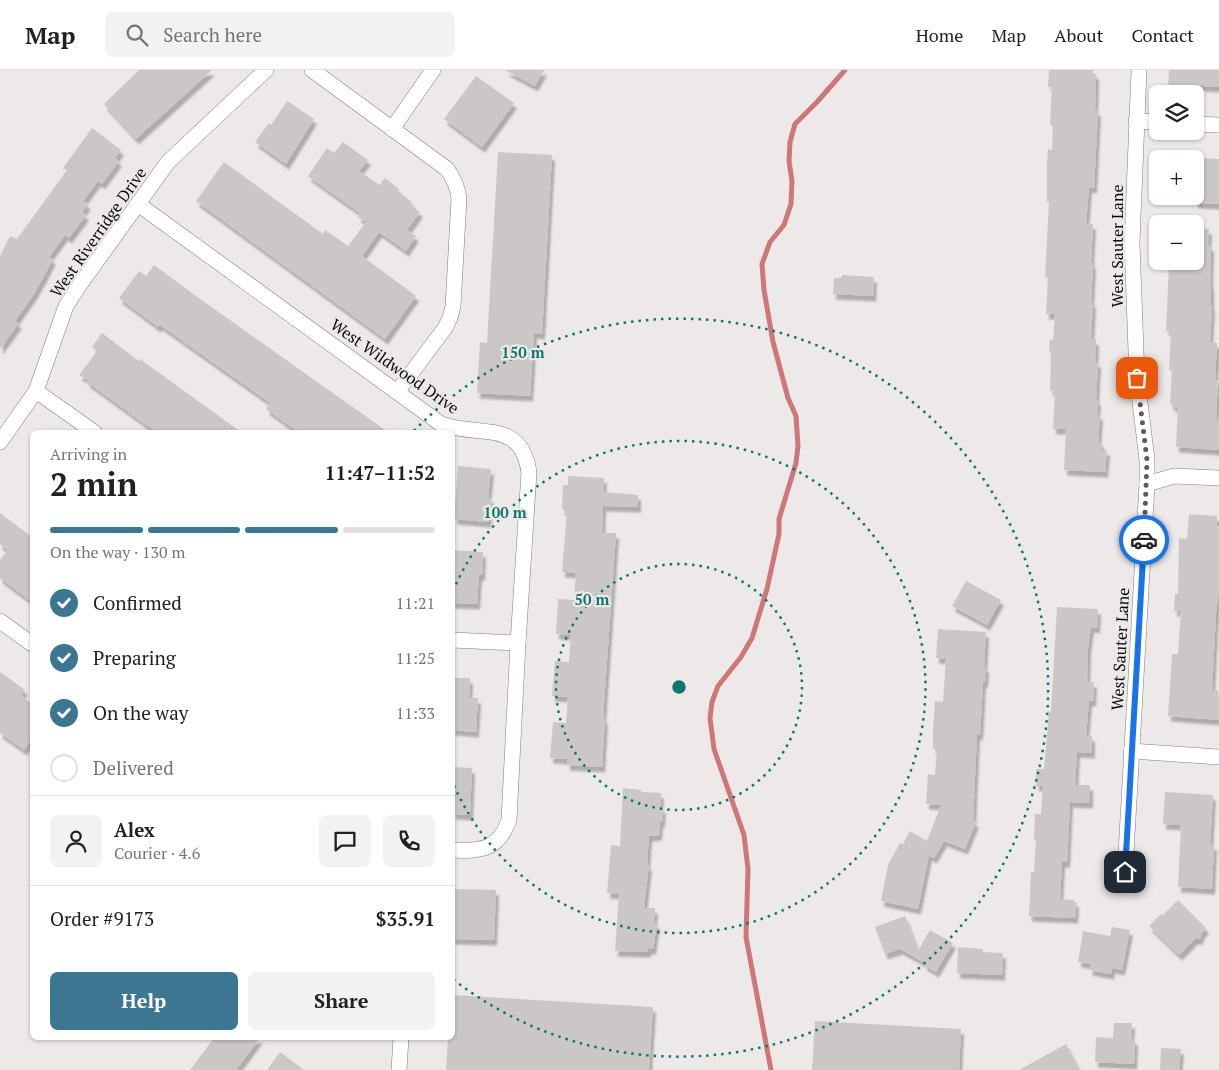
<!DOCTYPE html>
<meta charset="utf-8">
<style>
body{margin:0;font-family:"PT Serif",serif;background:#f2f2f2;color:#202124;height:100vh;display:flex;flex-direction:column;font-size:19px;white-space:nowrap}
*{box-sizing:border-box;margin:0}
p{font-size:16px;color:#757577}
.icon{flex:none;width:28px;height:28px;fill:none;stroke:currentColor;stroke-width:2;stroke-linecap:round;stroke-linejoin:round}
.map{position:relative;flex:1;overflow:hidden}
.sheet{position:absolute;left:30px;top:360px;width:425px;height:610px;display:flex;flex-direction:column;background:#fff;border-radius:8px;box-shadow:0 1px 4px #0004}
.sheet>*{flex:none}
.fabs{position:absolute;left:1149px;top:15px;display:grid;gap:10px}
.fabs a{display:grid;place-items:center;width:55px;height:55px;border-radius:8px;background:#fff;box-shadow:0 1px 4px #0004;font-size:25px}
.pin{position:absolute;display:grid;place-items:center;width:42px;height:42px;color:#fff;margin:-21px;border-radius:10px;box-shadow:0 2px 8px #0006}
.courier{position:absolute;display:grid;place-items:center;width:50px;height:50px;margin:-25px;border:4px solid #1a73e8;border-radius:50%;background:#fff;color:#222;box-shadow:0 1px 6px #0007}
.overview em{font-style:normal;font-weight:700}
.overview div{display:flex;flex-direction:column-reverse}
.overview{display:flex;align-items:center;justify-content:space-between;height:85px;padding:0 20px}
h1{font-size:32px;font-weight:700;line-height:38px}
.bar{display:grid;grid-template-columns:repeat(4,1fr);gap:8px 5px;align-content:center;height:60px;padding:0 20px}
.bar i{height:6px;border-radius:4px;background:#e0e0e0}
.bar .on{background:#3d7690}
.bar p{grid-column:span 4}
.line{display:flex;align-items:center;gap:12px;padding:0 20px;border-top:1px solid #e0e0e0}
.line div{flex:1}
.round{display:grid;place-items:center;flex:none;width:52px;height:52px;border-radius:8px;background:#f2f2f2}
ol{padding:0 20px;list-style:none}
li{display:flex;align-items:center;gap:15px;height:55px}
li p{margin-inline-start:auto}
li .icon{padding:5px;border-radius:50%;background:#3d7690;color:#fff;stroke-width:4}
li:last-child{color:#757577}
li i{width:28px;height:28px;border:2px solid #e0e0e0;border-radius:50%}
.button{display:flex;gap:10px;margin-top:auto;padding:10px 20px}
.button a{flex:1;height:58px;border-radius:8px;background:#3d7690;color:#fff;font-size:20px;font-weight:700;line-height:58px;text-align:center}
.button a+a{background:#f2f2f2;color:#202124}
header{display:flex;align-items:center;gap:30px;box-sizing:border-box;height:70px;padding:0 25px;background:#fff;border-bottom:1px solid #e0e0e0}
header strong{font-size:24px}
nav{display:flex;gap:28px;margin-inline-start:auto;font-size:18px}
.search{width:350px;height:45px;background:#f2f2f2;display:flex;align-items:center;gap:12px;box-sizing:border-box;padding:0 18px;border-radius:8px;color:#757577;font-size:19px}
.map>svg:first-child{display:block}
.lines{fill:none;stroke-linecap:round;stroke-linejoin:round}
.stream{stroke:#cd7778;stroke-width:5}
.building{fill:#cbc7c7;filter:url(#shadow)}
.street-casing{stroke:#817d7d;stroke-width:16}
.street{stroke:#fff;stroke-width:15}
.done{stroke:#5c5959;stroke-width:5;stroke-dasharray:0 9}
.route{stroke:#1a73e8;stroke-width:6}
.ring{fill:none;stroke:#0f766e;stroke-width:2.5;stroke-dasharray:2.5 5}
.labels{text-anchor:middle;stroke-width:4.5;stroke-linejoin:round;paint-order:stroke}
.street-label{font-size:16px;fill:#0d0c0c;stroke:#eee9e9}
.centre{fill:#0f766e;stroke:#eee9e9;stroke-width:2.5}
.ring-label{font-size:15px;text-anchor:middle;font-weight:bold;fill:#0f766e;stroke:#eee9e9;stroke-width:4.5;stroke-linejoin:round;paint-order:stroke}
</style>
<header>
<strong>Map</strong>
<div class="search"><svg class="icon" aria-label="search" viewBox="0 0 24 24"><circle cx="10" cy="10" r="6"/><path d="M15 15l6 6"/></svg>Search here</div>
<nav><a>Home</a><a>Map</a><a>About</a><a>Contact</a></nav>
</header>
<div class="map">
<svg width="1219" height="1000" viewBox="0 0 1219 1000">
<defs>
<filter id="shadow"><feDropShadow dx="3" dy="5.5" stdDeviation="1" flood-color="#0004"/></filter>
</defs>
<rect width="100%" height="100%" fill="#eee9e9"/>
<g class="lines">
<polyline class="stream" points="771,1000 746,867 748,799 744,765 714,679 710,648 712,632 718,616 741,587 752,568 767,519 779,464 779,449 796,393 798,376 796,346 788,328 773,272 764,220 762,194 770,172 784,155 791,134 792,111 789,91 790,72 795,54 817,32 845,0"/>
</g>
<g class="building">
<polygon points="139,0 212,0 136,69 104,34"/>
<polygon points="505,0 544,0 535,16"/>
<polygon points="1049,0 1093,0 1093,4 1096,4 1095,41 1098,41 1094,118 1089,117 1086,154 1093,154 1091,193 1093,194 1091,232 1093,232 1091,269 1096,270 1095,292 1098,292 1096,330 1098,330 1097,345 1100,345 1098,372 1101,372 1101,380 1107,380 1105,402 1064,400 1066,359 1053,359 1055,321 1050,321 1051,282 1049,282 1050,269 1053,270 1055,244 1046,244 1048,207 1045,207 1049,132 1047,132 1047,93 1048,79 1052,80 1053,55 1050,55 1052,17 1048,17"/>
<polygon points="1169,0 1219,0 1219,17 1188,15 1188,18 1168,18"/>
<polygon points="476,6 514,33 482,77 444,49"/>
<polygon points="287,31 314,49 286,94 255,72 269,53 271,55"/>
<polygon points="92,58 121,80 115,88 119,91 102,114 98,111 83,131 88,134 82,142 86,145 69,168 65,165 49,187 53,189 43,208 34,224 15,251 19,253 0,279 0,186 10,166 17,169 67,100 63,98"/>
<polygon points="343,72 368,90 359,101 380,115 385,108 399,119 398,121 412,132 410,135 420,142 407,160 416,166 406,181 379,162 362,186 416,226 385,269 196,131 224,92 323,164 325,160 348,176 366,152 358,147 360,143 308,106 327,78 334,83"/>
<polygon points="498,82 552,85 542,264 534,263 530,326 477,323 480,272 487,273"/>
<polygon points="1195,88 1219,89 1219,134 1195,133"/>
<polygon points="1195,158 1209,159 1208,175 1211,176 1210,214 1211,214 1211,235 1212,235 1210,272 1217,273 1215,310 1218,310 1216,349 1219,350 1219,380 1176,377 1178,338 1172,337 1173,334 1170,334 1172,300 1169,300 1171,261 1166,261 1169,194 1195,196"/>
<polygon points="154,195 196,226 388,362 298,362 266,339 270,333 160,255 158,257 119,228 139,201 146,206"/>
<polygon points="842,205 874,207 873,226 833,224 834,208 841,208"/>
<polygon points="102,263 139,291 140,289 241,362 156,362 87,312 88,310 79,305 97,281 92,277"/>
<polygon points="458,396 491,399 488,428 491,428 488,452 454,449"/>
<polygon points="568,406 604,408 603,422 638,425 638,437 603,436 602,463 616,463 603,648 605,649 602,697 567,695 567,689 550,688 553,652 566,653 568,627 552,626 555,591 569,592 571,565 556,564 558,529 574,530 576,503 562,502 567,440 562,440 563,415 568,415"/>
<polygon points="0,443 32,467 32,532 0,508 0,490 8,480 0,474"/>
<polygon points="1189,444 1217,446 1217,455 1219,455 1219,520 1216,543 1212,620 1218,620 1219,650 1168,646 1172,584 1178,584 1181,541 1174,541 1175,524 1178,524 1179,468 1187,469"/>
<polygon points="452,480 483,482 482,505 479,505 477,534 452,533"/>
<polygon points="966,511 1001,530 987,555 952,536"/>
<polygon points="1057,537 1098,539 1097,558 1091,557 1088,578 1087,612 1094,612 1093,631 1089,631 1086,666 1092,666 1092,683 1077,682 1075,715 1090,715 1090,733 1070,732 1067,792 1062,792 1060,829 1074,830 1074,832 1076,832 1075,848 1029,846 1031,802 1034,802 1036,770 1034,770 1035,744 1041,744 1043,716 1036,716 1036,699 1044,699 1049,641 1051,642"/>
<polygon points="938,559 986,562 984,597 986,597 985,612 983,612 980,665 977,664 973,751 976,752 965,779 944,771 934,788 929,785 918,839 881,831 888,795 900,773 903,774 910,761 927,771 941,735 926,734 928,704 935,705 937,679 933,679 933,661 935,631 943,632 946,589 936,588"/>
<polygon points="0,602 25,620 21,625 32,634 32,669 24,680 0,663"/>
<polygon points="452,608 470,608 469,628 478,628 476,662 452,660"/>
<polygon points="452,697 472,698 470,745 453,744"/>
<polygon points="623,718 641,720 641,722 661,723 660,738 663,738 662,752 660,752 659,765 649,766 647,795 649,795 644,838 655,838 654,853 657,853 653,879 648,879 648,882 615,881 619,824 607,823 611,775 620,776"/>
<polygon points="1165,722 1213,725 1210,774 1214,775 1212,819 1178,817 1181,755 1163,754"/>
<polygon points="452,819 496,820 494,870 452,869"/>
<polygon points="1178,830 1206,858 1201,864 1200,869 1195,869 1179,885 1149,856 1161,844 1163,845"/>
<polygon points="905,846 918,881 930,860 953,873 936,902 924,895 925,893 900,879 885,884 875,857"/>
<polygon points="1112,857 1130,860 1122,900 1112,898 1111,904 1089,900 1091,894 1078,892 1083,861 1110,866"/>
<polygon points="958,877 983,879 983,882 1003,883 1002,905 957,903"/>
<polygon points="452,925 653,937 649,1000 446,1000 448,968 452,968"/>
<polygon points="815,951 961,959 959,1000 812,1000"/>
<polygon points="1114,953 1132,953 1131,969 1135,970 1134,994 1095,992 1096,967 1113,968"/>
<polygon points="214,968 260,968 236,1000 190,1000"/>
<polygon points="1066,974 1080,1000 1019,1000"/>
<polygon points="1161,978 1181,979 1179,1000 1160,1000"/>
<polygon points="280,982 304,1000 267,1000"/>
</g>
<g class="lines">
<g class="street-casing">
<g id="street">
<path d="M 312,0 L 447,99 C 454,109 458,117 459,129 L 453,236 L 450,248 L 445,258 L 397,322"/>
<polyline points="1136,51 1158,52"/>
<polyline points="1195,54 1219,55"/>
<polyline points="392,59 433,0"/>
<path d="M 138,134 L 441,354 C 479,368 521,348 529,402 L 518,573 L 509,750 C 499,779 481,782 452,780"/>
<polyline points="36,321 94,362"/>
<polyline points="0,372 36,321 66,236 81,213 168,92 266,0"/>
<polyline points="1147,414 1174,406 1219,408"/>
<polyline points="0,551 32,574"/>
<polyline points="452,570 518,573"/>
<polyline points="1131,681 1219,687"/>
<polyline points="1125,801 1147,414 1147,390 1137,308 1132,173 1139,0"/>
<polyline points="399,1000 401,968"/>
</g>
</g>
<use href="#street" class="street"/>
</g>
<g class="lines">
<polyline class="done" points="1137,308 1147,390 1144,470"/>
<polyline class="route" points="1125,802 1144,470"/>
</g>
<g class="ring">
<circle cx="679" cy="617" r="123"/>
<path d="M453 521A246 246 0 1 1 453 713"/>
<path d="M414 361A369 369 0 1 1 454 910"/>
</g>
<g class="labels">
<g class="street-label">
<text transform="translate(98 162) rotate(-55)" y="6">West Riverridge Drive</text>
<text transform="translate(1117 176) rotate(-90)" y="6">West Sauter Lane</text>
<text transform="translate(395 296) rotate(35)" y="6">West Wildwood Drive</text>
<text transform="translate(1120 579) rotate(-87)" y="6">West Sauter Lane</text>
</g>
</g>
<circle cx="679" cy="617" r="8" class="centre"/>
<g class="ring-label">
<text x="523" y="288">150 m</text>
<text x="505" y="448">100 m</text>
<text x="592" y="535">50 m</text>
</g>
</svg>
<div class="fabs">
<a><svg class="icon" aria-label="layers" viewBox="0 0 24 24"><path d="M12 4l9 5-9 5-9-5zM3 14l9 5 9-5"/></svg></a>
<a>+</a>
<a>−</a>
</div>
<div class="pin" style="left:1137px;top:308px;background:#ea580c"><svg class="icon" aria-label="bag" viewBox="0 0 24 24"><path d="M5 8h14l-1 12H6zM9 8a3 3 0 0 1 6 0"/></svg></div>
<div class="pin" style="left:1125px;top:802px;background:#1f2937"><svg class="icon" aria-label="home" viewBox="0 0 24 24"><path d="M3 11l9-7 9 7M6 9v11h12V9"/></svg></div>
<div class="courier" style="left:1144px;top:470px"><svg class="icon" aria-label="car" viewBox="0 0 24 24"><path d="M5 17H2v-5l4-1 3-4h7l3 4 3 1v5h-3M9 17h6M6 11h13"/><circle cx="7" cy="17" r="2"/><circle cx="17" cy="17" r="2"/></svg></div>
<section class="sheet">
<div class="overview"><div><h1>2 min</h1><p>Arriving in</p></div><em>11:47–11:52</em></div>
<div class="bar"><i class="on"></i><i class="on"></i><i class="on"></i><i></i><p>On the way · 130 m</p></div>
<ol>
<li><svg class="icon" aria-label="check" viewBox="0 0 24 24"><path d="M5 12l5 5 9-10"/></svg>Confirmed<p>11:21</p></li>
<li><svg class="icon" aria-label="check" viewBox="0 0 24 24"><path d="M5 12l5 5 9-10"/></svg>Preparing<p>11:25</p></li>
<li><svg class="icon" aria-label="check" viewBox="0 0 24 24"><path d="M5 12l5 5 9-10"/></svg>On the way<p>11:33</p></li>
<li><i></i>Delivered</li>
</ol>
<div class="line" style="height:90px"><a class="round"><svg class="icon" aria-label="person" viewBox="0 0 24 24"><circle cx="12" cy="8" r="4"/><path d="M4 21q1-7 8-7t8 7"/></svg></a><div><b>Alex</b><p>Courier · 4.6</p></div><a class="round"><svg class="icon" aria-label="chat" viewBox="0 0 24 24"><path d="M4 5h16v11H9l-5 4z"/></svg></a><a class="round"><svg class="icon" aria-label="phone" viewBox="0 0 24 24"><path d="M5 4h4l2 5-3 2q2 4 5 5l2-3 5 2v4C11 20 4 13 5 4z"/></svg></a></div>
<div class="line" style="height:65px"><div>Order #9173</div><b>$35.91</b></div>
<div class="button"><a>Help</a><a>Share</a></div>
</section>
</div>
